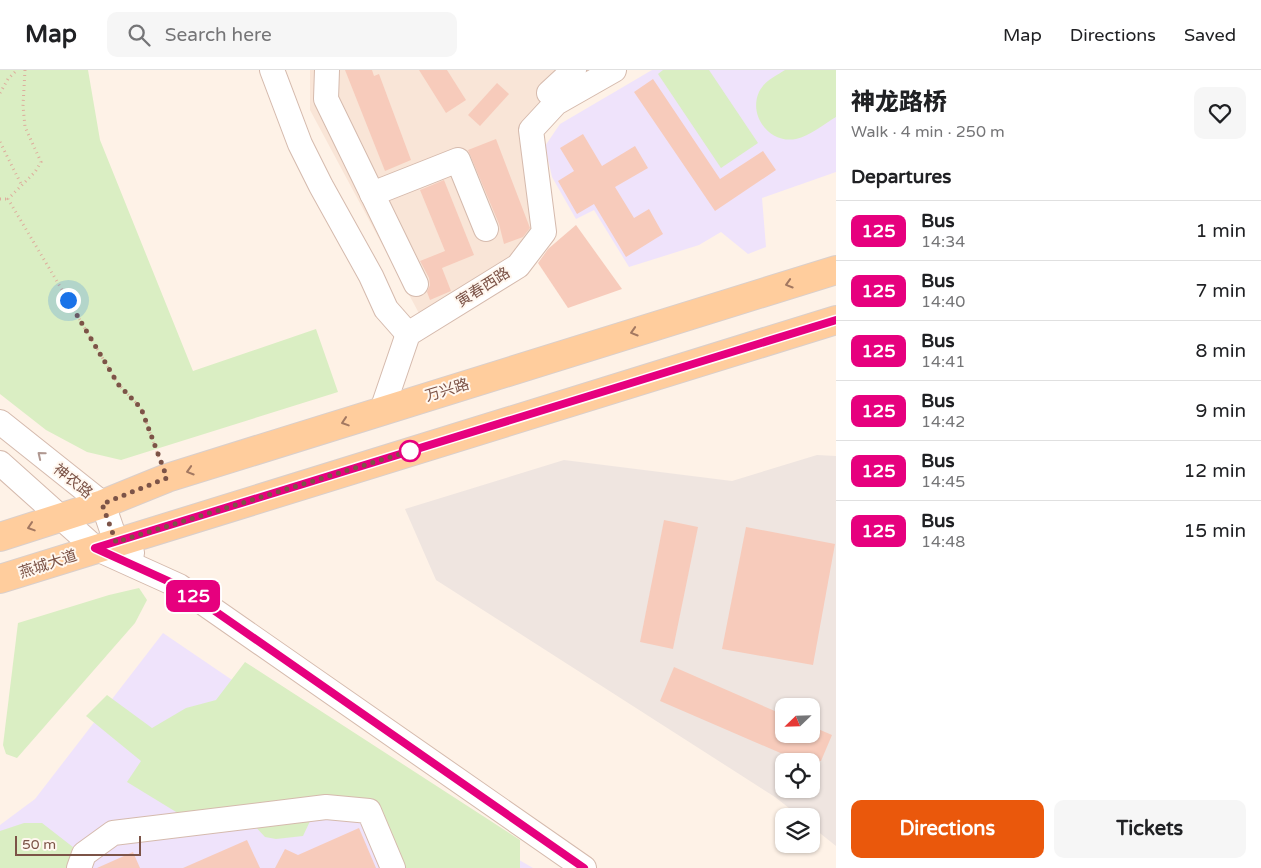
<!DOCTYPE html>
<html lang="en">
<head>
<meta charset="utf-8">
<style>
  :root { --surface:#fff; --page:#f6f6f6; --text:#202124; --muted:#757577; --line:#e0e0e0; --accent:#ea580c }
  body { margin:0; font-family:"Varela Round","Noto Sans SC",sans-serif; background:var(--page); color:var(--text); height:100vh; display:flex; flex-direction:column; font-size:19px; white-space:nowrap }
  * { box-sizing:border-box; margin:0 }
  p { font-size:16px; color:var(--muted) }
  .icon { flex:none; width:28px; height:28px; fill:none; stroke:currentColor; stroke-width:2; stroke-linecap:round; stroke-linejoin:round }
  .map { position:relative; flex:1; overflow:hidden }
  .side { display:flex; flex-direction:column; background:var(--surface); width:425px }
  .side>* { flex:none }
  .badge { padding:0 10px; border-radius:8px; font-size:18px; line-height:32px }
  .needle { width:32px; rotate:247deg }
  .tools { position:absolute; left:775px; top:628px; display:grid; gap:10px }
  .tools a { display:grid; place-items:center; width:45px; height:45px; border-radius:10px; background:var(--surface); box-shadow:0 1px 4px #0004; font-size:25px }
  .scale { position:absolute; left:15px; bottom:12px; width:126px; box-sizing:border-box; padding-left:5px; border:2px solid #7c5347; border-top:0; font-size:14px; line-height:18px; white-space:nowrap; color:#7c5347; -webkit-text-stroke:4px #fff7ef; paint-order:stroke }
  .you { position:absolute; width:25px; height:25px; margin:-12px; border:4px solid #fff; border-radius:50%; background:#1a73e8; box-shadow:0 0 0 8px #1a73e833 }
  .map>.badge { position:absolute; translate:-50% -50%; box-shadow:0 0 0 2px #fff }
  h2 { padding:0 15px; font-size:19px; line-height:45px }
  .round { display:grid; place-items:center; flex:none; width:52px; height:52px; border-radius:10px; background:var(--page) }
  .headline { display:flex; align-items:center; justify-content:space-between; height:85px; padding:0 15px }
  h1 { font-size:24px; font-weight:800; line-height:38px }
  .cta { display:flex; gap:10px; margin-top:auto; padding:10px 15px }
  .cta a { flex:1; height:58px; border-radius:10px; background:var(--accent); color:#fff; font-size:20px; font-weight:800; line-height:58px; text-align:center }
  .cta a+a { background:var(--page); color:var(--text) }
  ul { padding:0; list-style:none }
  li { display:flex; align-items:center; gap:15px; height:60px; padding:0 15px; border-top:1px solid var(--line) }
  li div { flex:1 }
  li b { display:block; font-size:19px }
  li em { font-style:normal }
  li .badge { min-width:55px; font-weight:700; text-align:center }
  header { display:flex; align-items:center; gap:30px; box-sizing:border-box; height:70px; padding:0 25px; background:var(--surface); border-bottom:1px solid var(--line) }
  header strong { font-size:24px }
  nav { display:flex; gap:28px; margin-inline-start:auto; font-size:18px }
  .search { width:350px; height:45px; background:var(--page); display:flex; align-items:center; gap:12px; box-sizing:border-box; padding:0 18px; border-radius:10px; color:var(--muted); font-size:19px }
  main { display:flex; flex:1; min-height:0 }
  .map>svg:first-child { display:block }
</style>
</head>
<body>
<header>
<strong>Map</strong>
<div class="search"><svg class="icon" aria-label="search" viewBox="0 0 24 24"><circle cx="10" cy="10" r="6"/><path d="M15 15l6 6"/></svg>Search here</div>
<nav><a>Map</a><a>Directions</a><a>Saved</a></nav>
</header>
<main>
<div class="map">
<svg width="836" height="798" viewBox="0 0 836 798">
  <rect width="100%" height="100%" fill="#fef2e7"/>
  <!-- residential -->
  <polygon fill="#f9e5d7" points="310,0 600,0 532,42 535,166 498,200 421,247 310,40"/>
  <!-- industrial -->
  <path fill="#efe5e0" fill-rule="evenodd" d="M817,385L836,386V776L811,756V746H799L775,727L436,510L405,439L564,390L732,411ZM784,636H811V664H784ZM784,691H811V719H784Z"/>
  <!-- education -->
  <g fill="#efe3fb">
    <polygon points="652,0 836,0 836,102 762,128 766,177 748,184 721,162 699,175 629,197 594,140 576,149 552,107 545,76 560,54"/>
    <polygon points="163,563 375,707 533,798 0,798 0,755 35,729"/>
  </g>
  <!-- green -->
  <g fill="#daeec3">
    <polygon points="0,0 88,0 100,70 193,301 316,259 338,322 121,390 87,382 46,360 0,324"/>
    <polygon points="663,0 709,0 758,73 721,98 658,4"/>
    <path d="M785,0H836V47C824,54 810,66 796,69C770,74 748,46 759,22C764,11 776,6 785,0Z"/>
    <polygon points="139,518 147,530 135,553 17,688 6,684 3,675 18,553 109,525"/>
    <polygon points="245,592 520,770 520,798 402,798 374,733 320,730 303,766 276,769 265,767 252,753 181,745 127,712 141,691 86,646 107,625 152,658 186,638 216,630"/>
    <polygon points="24,753 42,753 78,781 68,798 0,798 0,761"/>
  </g>
  <!-- building -->
  <g fill="#f7cbbb">
    <polygon points="345,0 372,0 374,6 379,4 411,90 385,101"/>
    <polygon points="419,0 447,0 466,30 446,43"/>
    <polygon points="653,9 720,109 763,81 776,100 715,141 634,22"/>
    <polygon points="497,13 509,24 480,56 468,45"/>
    <polygon points="583,64 602,96 635,76 648,98 615,117 634,148 649,139 663,164 626,187 594,134 577,144 558,111 574,101 560,78"/>
    <polygon points="496,69 530,158 523,167 504,174 499,154 468,80"/>
    <polygon points="444,110 474,185 442,198 451,221 430,230 427,222 430,215 429,208 420,191 445,181 420,120"/>
    <polygon points="576,155 622,219 568,238 538,193 548,179"/>
    <polygon points="664,450 698,457 673,579 640,572"/>
    <polygon points="746,457 835,474 813,595 722,579"/>
    <polygon points="674,597 784,645 784,664 811,664 811,656 832,665 821,691 799,691 660,631"/>
    <polygon points="359,758 376,798 275,798 285,779 298,785"/>
    <polygon points="247,770 260,798 183,798"/>
    <polygon points="133,782 140,798 97,798"/>
  </g>
  <g fill="none" stroke-linecap="round" stroke-linejoin="round">
    <defs>
      <g id="minor">
        <polyline points="272,0 300,74 321,116 371,206 386,239 408,264"/>
        <polyline points="327,0 326,29 416,214"/>
        <polyline points="549,23 574,0"/>
        <polyline points="372,124 458,90 486,159"/>
        <polyline points="382,340 408,264 518,196 544,162 531,60 556,33 614,0"/>
        <polyline points="0,352 103,434 116,472 132,483"/>
        <polyline points="0,393 95,478 179,516 584,798"/>
        <polyline points="79,798 84,784 113,763 326,737 369,741 393,798"/>
      </g>
      <g id="major">
        <polyline points="0,467 103,434 167,408 836,200"/>
        <polyline points="0,509 836,250"/>
      </g>
    </defs>
    <!-- minor casing -->
    <use href="#minor" stroke="#d5baad" stroke-width="26"/>
    <!-- major casing -->
    <use href="#major" stroke="#dacfcb" stroke-width="30"/>
    <!-- path -->
    <g stroke="#ddad9d" stroke-width="3" stroke-dasharray="1 4" stroke-linecap="butt">
      <polyline points="25,0 23,36 25,57 41,92 35,102 8,129 118,314 141,338 159,388"/>
      <polyline points="0,23 8,9 17,0"/>
      <polyline points="0,72 22,116"/>
      <polyline points="0,129 8,129"/>
    </g>
    <!-- minor -->
    <use href="#minor" stroke="#fff" stroke-width="24"/>
    <!-- major -->
    <use href="#major" stroke="#ffcd9d" stroke-width="28"/>
  </g>
  <!-- one-way arrows -->
  <defs><path id="oneway-chevron" d="M-2-3.5L2.5 0L-2 3.5" fill="none" stroke-width="1.6" stroke-linecap="round" stroke-linejoin="round" transform="scale(1.25)"/></defs>
  <g stroke="#a37861">
    <use href="#oneway-chevron" transform="translate(789 214) rotate(163)"/>
    <use href="#oneway-chevron" transform="translate(634 262) rotate(163)"/>
    <use href="#oneway-chevron" transform="translate(345 352) rotate(162)"/>
    <use href="#oneway-chevron" transform="translate(190 401) rotate(163)"/>
    <use href="#oneway-chevron" transform="translate(31 457) rotate(162)"/>
  </g>
  <use stroke="#b09891" href="#oneway-chevron" transform="translate(41 385) rotate(-141)"/>
  <g fill="none" stroke-linecap="round" stroke-linejoin="round">
    <defs>
      <polyline id="line" points="584,798 179,516 95,478 836,250"/>
    </defs>
    <!-- line casing -->
    <use href="#line" stroke="#fff" stroke-width="11"/>
    <!-- line -->
    <use href="#line" stroke="#e6007e" stroke-width="8"/>
    <!-- walk -->
    <polyline stroke="#7c5347" stroke-width="5" stroke-dasharray="0 9" points="68,230 118,314 141,338 167,408 102,434 116,472 410,381"/>
  </g>
  <!-- markers -->
  <circle fill="#fff" stroke="#e6007e" stroke-width="2.5" cx="410" cy="381" r="10"/>
  <g text-anchor="middle" stroke-width="4" stroke-linejoin="round" paint-order="stroke">
    <!-- street labels -->
    <g font-size="15" fill="#7c5347" stroke="#fff7ef">
      <text transform="translate(483 217) rotate(-32)" y="5">寅春西路</text>
      <text transform="translate(447 320) rotate(-17)" y="5">万兴路</text>
      <text transform="translate(73 411) rotate(39)" y="5">神农路</text>
      <text transform="translate(48 494) rotate(-18)" y="5">燕城大道</text>
    </g>
  </g>
</svg>
<div class="tools">
<a><svg class="needle" viewBox="-14 -14 28 28"><path d="M0-13l5 13h-10z" fill="#e53935"/><path d="M0 13l5-13h-10z" fill="#757577"/></svg></a>
<a><svg class="icon" aria-label="locate" viewBox="0 0 24 24"><circle cx="12" cy="12" r="6"/><path d="M12 2v4M12 18v4M2 12h4M18 12h4"/></svg></a>
<a><svg class="icon" aria-label="layers" viewBox="0 0 24 24"><path d="M12 4l9 5-9 5-9-5zM3 14l9 5 9-5"/></svg></a>
</div>
<div class="scale">50 m</div>
<div class="you" style="left:68px;top:230px"></div>
<b class="badge" style="left:193px;top:526px;background:#e6007e;color:#fff">125</b>
</div>
<section class="side">
<div class="headline"><div><h1>神龙路桥</h1><p>Walk · 4 min · 250 m</p></div><a class="round"><svg class="icon" aria-label="heart" viewBox="0 0 24 24"><path d="M12 20l-8-8c-3-5 5-10 8-4 3-6 11-1 8 4z"/></svg></a></div>
<h2>Departures</h2>
<ul>
<li><span class="badge" style="background:#e6007e;color:#fff">125</span><div><b>Bus</b><p>14:34</p></div><em>1 min</em></li>
<li><span class="badge" style="background:#e6007e;color:#fff">125</span><div><b>Bus</b><p>14:40</p></div><em>7 min</em></li>
<li><span class="badge" style="background:#e6007e;color:#fff">125</span><div><b>Bus</b><p>14:41</p></div><em>8 min</em></li>
<li><span class="badge" style="background:#e6007e;color:#fff">125</span><div><b>Bus</b><p>14:42</p></div><em>9 min</em></li>
<li><span class="badge" style="background:#e6007e;color:#fff">125</span><div><b>Bus</b><p>14:45</p></div><em>12 min</em></li>
<li><span class="badge" style="background:#e6007e;color:#fff">125</span><div><b>Bus</b><p>14:48</p></div><em>15 min</em></li>
</ul>
<div class="cta"><a>Directions</a><a>Tickets</a></div>
</section>
</main>
</body>
</html>
